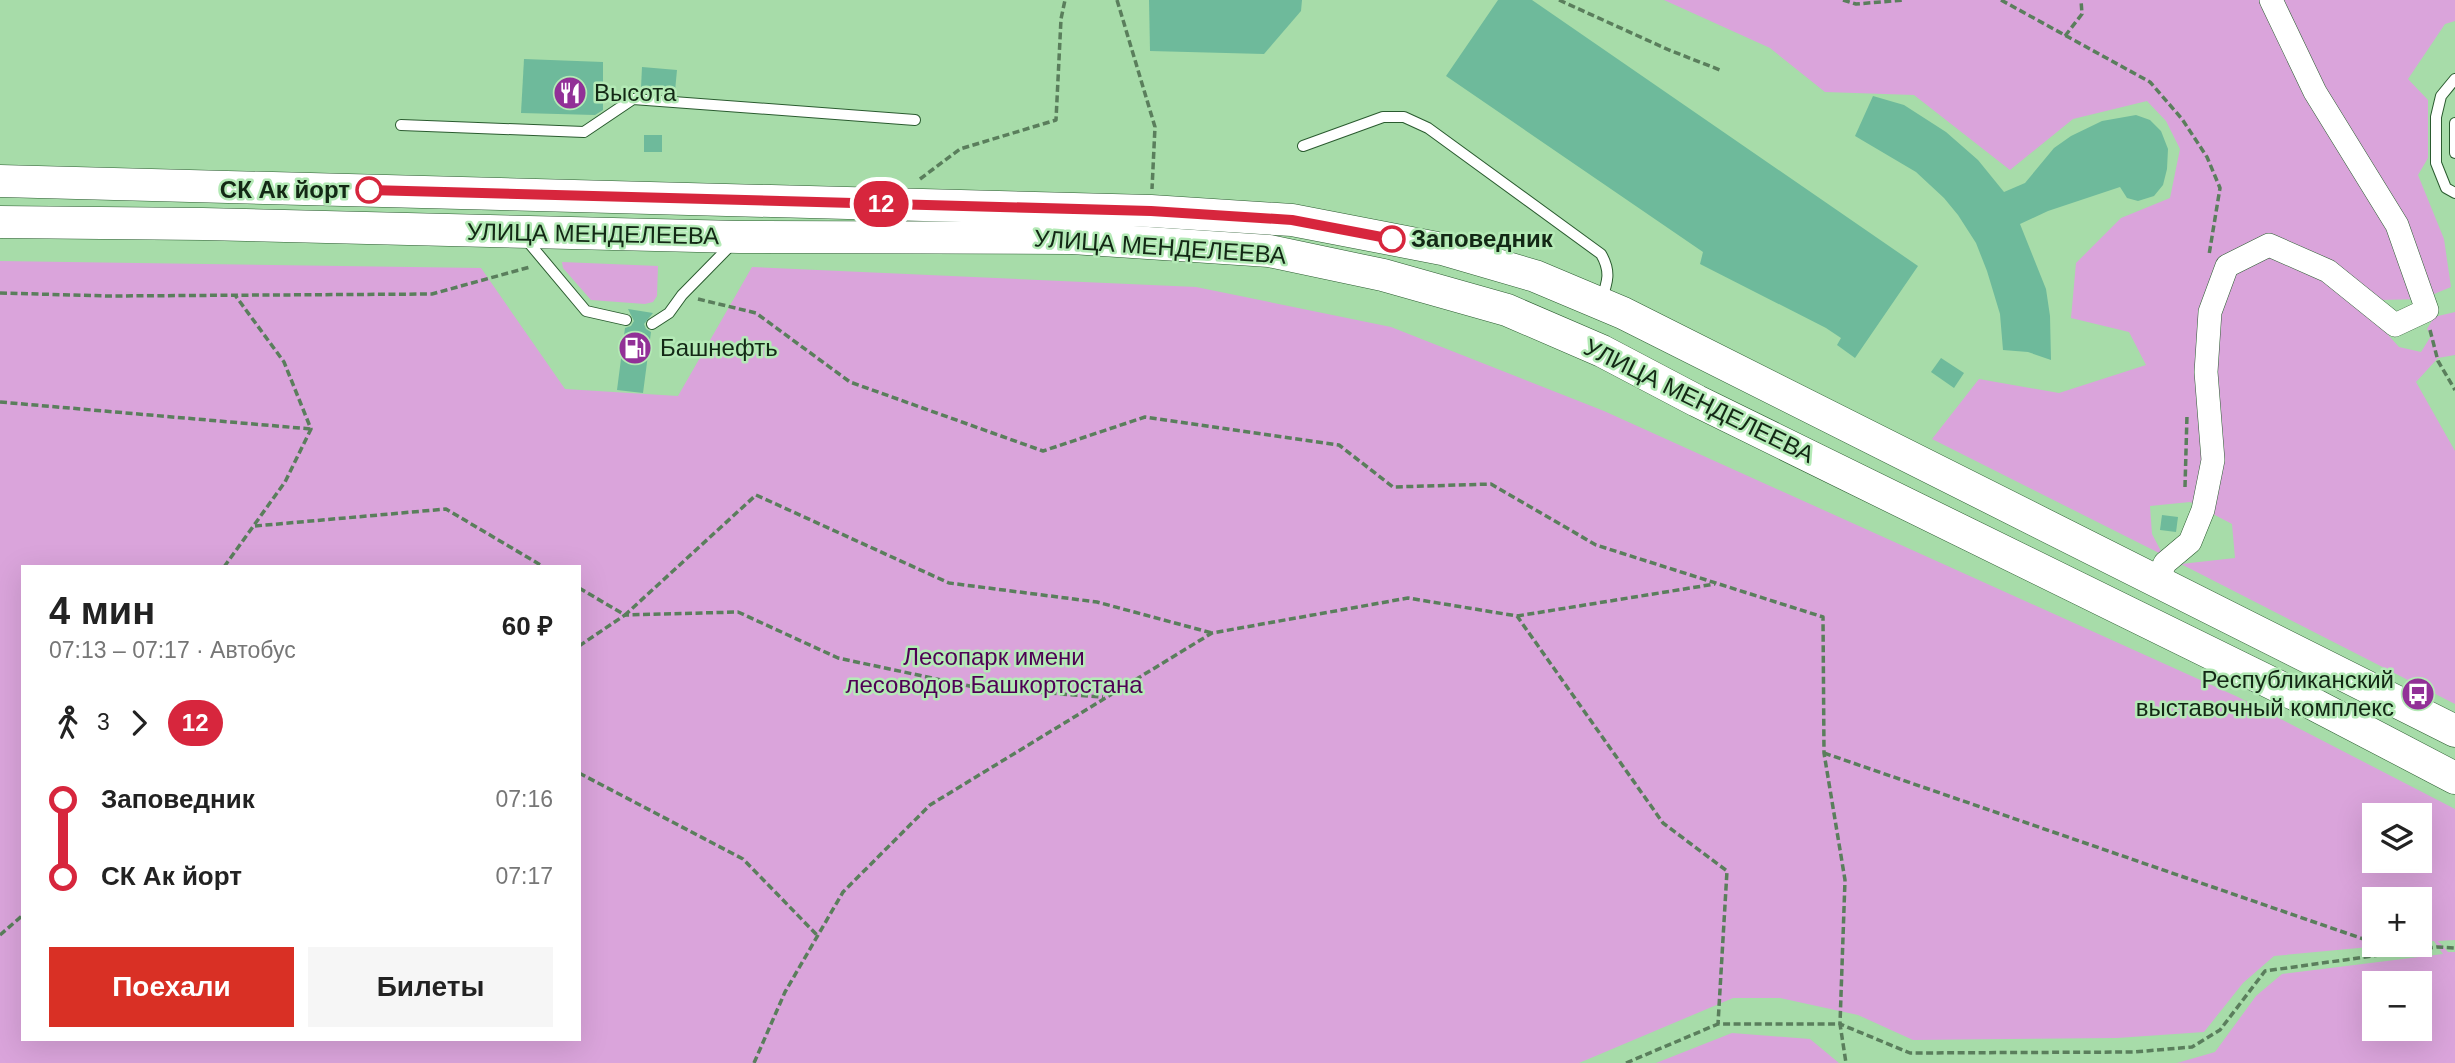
<!DOCTYPE html>
<html lang="ru">
<head>
<meta charset="utf-8">
<style>
  :root { --surface:#fff; --page:#f6f6f6; --text:#222; --muted:#767676; --accent:#d93025 }
  body { margin:0; font-family:Arial,sans-serif; background:var(--page); color:var(--text); height:100vh; display:flex; flex-direction:column; font-size:26px; white-space:nowrap }
  * { box-sizing:border-box; margin:0 }
  p { font-size:23px; color:var(--muted) }
  .icon { flex:none; width:38px; height:38px; fill:none; stroke:currentColor; stroke-width:2; stroke-linecap:round; stroke-linejoin:round }
  .map { position:relative; flex:1; overflow:hidden }
  .details { position:absolute; left:21px; top:565px; width:560px; height:476px; display:flex; flex-direction:column; background:var(--surface); border-radius:0px; box-shadow:0 7px 28px #0002 }
  .details>* { flex:none }
  .badge { padding:0 14px; border-radius:23px; font-size:24px; line-height:46px }
  .controls { position:absolute; left:2362px; top:803px; display:grid; gap:14px }
  .controls a { display:grid; place-items:center; width:70px; height:70px; border-radius:0px; background:var(--surface); box-shadow:0 7px 28px #0002; font-size:35px }
  .map>.badge { position:absolute; translate:-50% -50%; box-shadow:0 0 0 4px #fff }
  .legs { display:flex; align-items:center; gap:10px; height:77px; padding:0 28px; font-size:23px }
  .legs p { margin-inline-start:auto }
  .headline { display:flex; align-items:center; justify-content:space-between; height:119px; padding:0 28px }
  h1 { font-size:38px; font-weight:700; line-height:52px }
  .primary-button { display:flex; gap:14px; margin-top:auto; padding:14px 28px }
  .primary-button a { flex:1; height:80px; border-radius:0px; background:var(--accent); color:#fff; font-size:28px; font-weight:700; line-height:80px; text-align:center }
  .primary-button a+a { background:var(--page); color:var(--text) }
  ul { padding:0 28px; list-style:none }
  li { display:flex; align-items:center; gap:24px; height:77px; font-size:26px }
  li i { display:grid; place-items:center; width:10px; height:100%; margin:0 9px; background:currentColor }
  li i::after { content:''; width:18px; height:18px; margin:-9px; border:5px solid; border-radius:50%; background:var(--surface) }
  li p { margin-inline-start:auto }
  li:first-child i { background:linear-gradient(#0000 50%,currentColor 0) }
  li:last-child i { background:linear-gradient(currentColor 50%,#0000 0) }
  .map>svg:first-child { display:block }
</style>
</head>
<body>
<div class="map">
<svg width="2455" height="1063" viewBox="0 0 2455 1063">
  <rect width="100%" height="100%" fill="#a7dca9"/>
  <!-- green -->
  <g fill="#daa4db" fill-rule="evenodd">
    <polygon points="1664,0 2455,0 2455,21 2445,24 2408,79 2428,100 2428,158 2418,175 2444,239 2451,287 2422,299 2380,300 2372,317 2399,347 2421,352 2431,336 2427,329 2434,317 2455,312 2455,355 2438,358 2416,382 2455,451 2455,704 2181,564 2235,558 2232,524 2190,502 2150,506 2152,534 2163,555 1932,439 1979,379 2059,393 2146,365 2129,332 2071,318 2076,263 2121,218 2170,198 2180,149 2166,121 2147,101 2073,119 2010,170 1914,95 1825,92 1770,48"/>
    <path d="M0,261L481,268L565,389L678,396L752,267L1196,287L1391,327L1604,411L2238,697L2455,809V940L2438,941L2448,952H2455V1063H2177L2215,1052L2256,996L2282,974L2443,954L2434,941L2420,942V900H2375V945H2391L2274,956L2243,983L2204,1032L2117,1038L1913,1040L1858,1015L1780,998H1733L1579,1063H0ZM23,567H579V1040H23ZM2375,816H2420V861H2375ZM2375,984H2420V1029H2375Z"/>
    <polygon points="562,262 658,266 657,296 653,302 645,304 591,300 563,268"/>
    <polygon points="1732,1033 1810,1039 1839,1063 1656,1063"/>
  </g>
  <!-- building -->
  <g fill="#6eba9b">
    <polygon points="1149,0 1302,0 1301,11 1264,54 1150,51"/>
    <polygon points="1498,0 1532,0 1918,266 1855,358 1837,345 1841,338 1826,328 1700,264 1703,252 1446,76"/>
    <polygon points="524,59 603,62 603,110 595,115 521,113"/>
    <polygon points="642,67 677,70 675,91 641,88"/>
    <polygon points="1873,96 1904,105 1946,132 1978,160 2004,192 2025,183 2054,148 2071,136 2102,121 2136,115 2150,120 2161,131 2168,149 2167,169 2163,185 2154,196 2138,201 2127,198 2120,187 2048,211 2020,224 2046,289 2050,316 2051,360 2028,352 2003,350 2000,314 1987,271 1976,243 1958,215 1944,198 1916,172 1855,136"/>
    <rect x="644" y="135" width="18" height="17"/>
    <polygon points="628,309 653,313 644,324 646,329 651,332 643,393 617,390 625,328 631,326 634,321"/>
    <polygon points="1941,358 1964,373 1954,388 1931,372"/>
    <polygon points="2162,515 2178,517 2176,532 2160,530"/>
  </g>
  <g fill="none" stroke-linecap="round" stroke-linejoin="round">
    <defs>
      <g id="lane">
        <polyline points="2455,79 2441,96 2436,117 2436,163 2446,188 2455,193"/>
        <polyline points="2455,123 2455,153"/>
        <polyline points="401,125 584,132 633,99 915,120"/>
        <path d="M1303,146L1383,117H1404L1428,128L1601,254C1611,271 1608,282 1601,300"/>
        <polyline points="524,237 586,311 626,320"/>
        <polyline points="652,324 669,313 682,295 734,242"/>
      </g>
      <polyline id="street" points="2157,581 2165,563 2190,542 2203,510 2213,460 2206,372 2210,312 2227,266 2269,245 2328,271 2395,325 2427,310 2397,225 2315,92 2271,0"/>
      <g id="secondary">
        <polyline points="0,181 1151,211 1292,220 1442,249 1535,276 1623,313 2455,731"/>
        <polyline points="0,222 203,224 739,237 1072,238 1269,251 1383,275 1507,310 1602,351 1697,401 2296,695 2455,778"/>
      </g>
    </defs>
    <!-- lane casing -->
    <use href="#lane" stroke="#2a5b2f" stroke-width="12"/>
    <!-- street casing -->
    <use href="#street" stroke="#2a5b2f" stroke-width="24"/>
    <!-- secondary casing -->
    <use href="#secondary" stroke="#2a5b2f" stroke-width="33"/>
    <!-- path -->
    <g stroke="#5a7e5c" stroke-width="3.5" stroke-dasharray="7 3.5" stroke-linecap="butt">
      <polyline points="1117,0 1155,127 1152,189"/>
      <polyline points="1559,0 1669,50 1720,70"/>
      <polyline points="1843,0 1856,4 1904,0"/>
      <polyline points="2001,0 2150,82 2182,119 2207,157 2220,188 2209,255"/>
      <polyline points="2065,36 2082,14 2081,0"/>
      <polyline points="920,179 960,149 1056,120 1061,19 1065,0"/>
      <polyline points="0,293 109,296 432,294 530,267"/>
      <polyline points="698,299 756,313 850,382 1043,451 1145,417 1339,445 1393,487 1491,484 1596,545 1823,617 1824,753 1845,880 1840,1024 1910,1053 2134,1052 2192,1047 2220,1030 2265,971 2437,947 2455,948"/>
      <polyline points="2430,330 2438,361 2455,390"/>
      <polyline points="0,402 311,429"/>
      <polyline points="2185,487 2187,415"/>
      <polyline points="255,526 446,509 544,567"/>
      <polyline points="224,567 285,482 311,429 284,362 235,295"/>
      <polyline points="579,588 625,615 756,495 949,583 1097,602 1212,633"/>
      <polyline points="1517,616 1715,584"/>
      <polyline points="579,646 625,615 738,612 838,658 979,688 1103,697"/>
      <polyline points="1824,753 2375,943"/>
      <polyline points="579,773 743,859 818,936"/>
      <polyline points="0,935 23,915"/>
      <polyline points="2380,945 2399,951"/>
      <polyline points="754,1063 785,992 843,892 930,805 1212,633 1408,598 1517,616 1663,823 1727,871 1718,1024"/>
      <polyline points="1626,1063 1718,1024 1840,1024 1846,1063"/>
    </g>
    <!-- lane -->
    <use href="#lane" stroke="#fff" stroke-width="10"/>
    <!-- street -->
    <use href="#street" stroke="#fff" stroke-width="23"/>
    <!-- secondary -->
    <use href="#secondary" stroke="#fff" stroke-width="32"/>
  </g>
  <g fill="none" stroke-linecap="round" stroke-linejoin="round">
    <defs>
      <polyline id="line-1" points="369,190 1151,211 1292,220 1392,239"/>
    </defs>
    <!-- line-1 casing -->
    <use href="#line-1" stroke="#fff" stroke-width="16"/>
    <!-- line-1 -->
    <use href="#line-1" stroke="#d7263d" stroke-width="10"/>
  </g>
  <!-- icons -->
  <defs>
    <symbol id="restaurant-disc" viewBox="-11 -11 22 22"><circle r="9.5" fill="#923097" stroke="#b4eab6"/><path d="M-5-6h1v4h1v-4h1v4h1v-4h1v5L-1.5 .5V6h-2V.5L-5-1ZM5-6V6H3V1.5H1.5Q1.5-4 5-6Z" fill="#fff"/></symbol>
    <symbol id="fuel-disc" viewBox="-11 -11 22 22"><circle r="9.5" fill="#923097" stroke="#b4eab6"/><path d="M-5.5-6h7V0h2V4h1.3V-2.5L3-4.5l.8-.8L6-3V5H2.5V1h-1V6h-7ZM-4.2-4.7v3.2H.2V-4.7Z" fill="#fff"/></symbol>
    <symbol id="bus-disc" viewBox="-11 -11 22 22"><circle r="9.5" fill="#923097" stroke="#b4eab6"/><path d="M-5-6H5V4H4V6H2V4H-2V6H-4V4H-5ZM-3.5-4V0h7V-4ZM-3.5 1.2v1.5H-2V1.2ZM2 1.2v1.5H3.5V1.2Z" fill="#fff"/></symbol>
  </defs>
  <g fill-rule="evenodd">
    <use href="#restaurant-disc" x="551" y="74" width="38" height="38"/>
    <use href="#fuel-disc" x="616" y="329" width="38" height="38"/>
    <use href="#bus-disc" x="2399" y="675" width="38" height="38"/>
  </g>
  <!-- markers -->
  <g fill="#fff" stroke="#d7263d" stroke-width="3.5">
    <circle cx="369" cy="190" r="12"/>
    <circle cx="1392" cy="239" r="12"/>
  </g>
  <g text-anchor="middle" stroke-width="5" stroke-linejoin="round" paint-order="stroke">
    <!-- poi labels -->
    <g font-size="24" fill="#132815" stroke="#b4eab6" text-anchor="start">
      <text x="594" y="101">Высота</text>
      <text x="660" y="356">Башнефть</text>
      <text x="2394" y="688" text-anchor="end">Республиканский<tspan x="2394" dy="28">выставочный комплекс</tspan></text>
    </g>
    <!-- stop labels -->
    <g font-size="24" font-weight="bold" fill="#132815" stroke="#b4eab6" text-anchor="end">
      <text x="350" y="198">СК Ак йорт</text>
      <text x="1411" y="247" text-anchor="start">Заповедник</text>
    </g>
    <!-- street labels -->
    <g font-size="24" fill="#132815" stroke="#b4eab6">
      <text transform="translate(593 234) rotate(1)" y="8">УЛИЦА МЕНДЕЛЕЕВА</text>
      <text transform="translate(1160 247) rotate(4)" y="8">УЛИЦА МЕНДЕЛЕЕВА</text>
      <text transform="translate(1699 401) rotate(26)" y="8">УЛИЦА МЕНДЕЛЕЕВА</text>
    </g>
    <!-- park labels -->
    <g font-size="24" fill="#4f0054" stroke="#b4eab6">
      <text x="994" y="665">Лесопарк имени<tspan x="994" dy="28">лесоводов Башкортостана</tspan></text>
    </g>
  </g>
</svg>
<div class="controls">
<a><svg class="icon" aria-label="layers" viewBox="0 0 24 24"><path d="M12 4l9 5-9 5-9-5zM3 14l9 5 9-5"/></svg></a>
<a>+</a>
<a>−</a>
</div>
<b class="badge" style="left:881px;top:204px;background:#d7263d;color:#fff">12</b>
<section class="details">
<div class="headline"><div><h1>4 мин</h1><p>07:13 – 07:17 · Автобус</p></div><b>60 ₽</b></div>
<div class="legs"><svg class="icon" aria-label="walk" viewBox="0 0 24 24"><circle cx="13" cy="4" r="2"/><path d="M13 8l-2 6 4 7M11 14l-3 7M7 12l3-4h3l4 4"/></svg>3<svg class="icon" aria-label="forward" viewBox="0 0 24 24"><path d="M9 5l7 7-7 7"/></svg><b class="badge" style="background:#d7263d;color:#fff">12</b></div>
<ul>
<li><i style="color:#d7263d"></i><b>Заповедник</b><p>07:16</p></li>
<li><i style="color:#d7263d"></i><b>СК Ак йорт</b><p>07:17</p></li>
</ul>
<div class="primary-button"><a>Поехали</a><a>Билеты</a></div>
</section>
</div>
</body>
</html>
